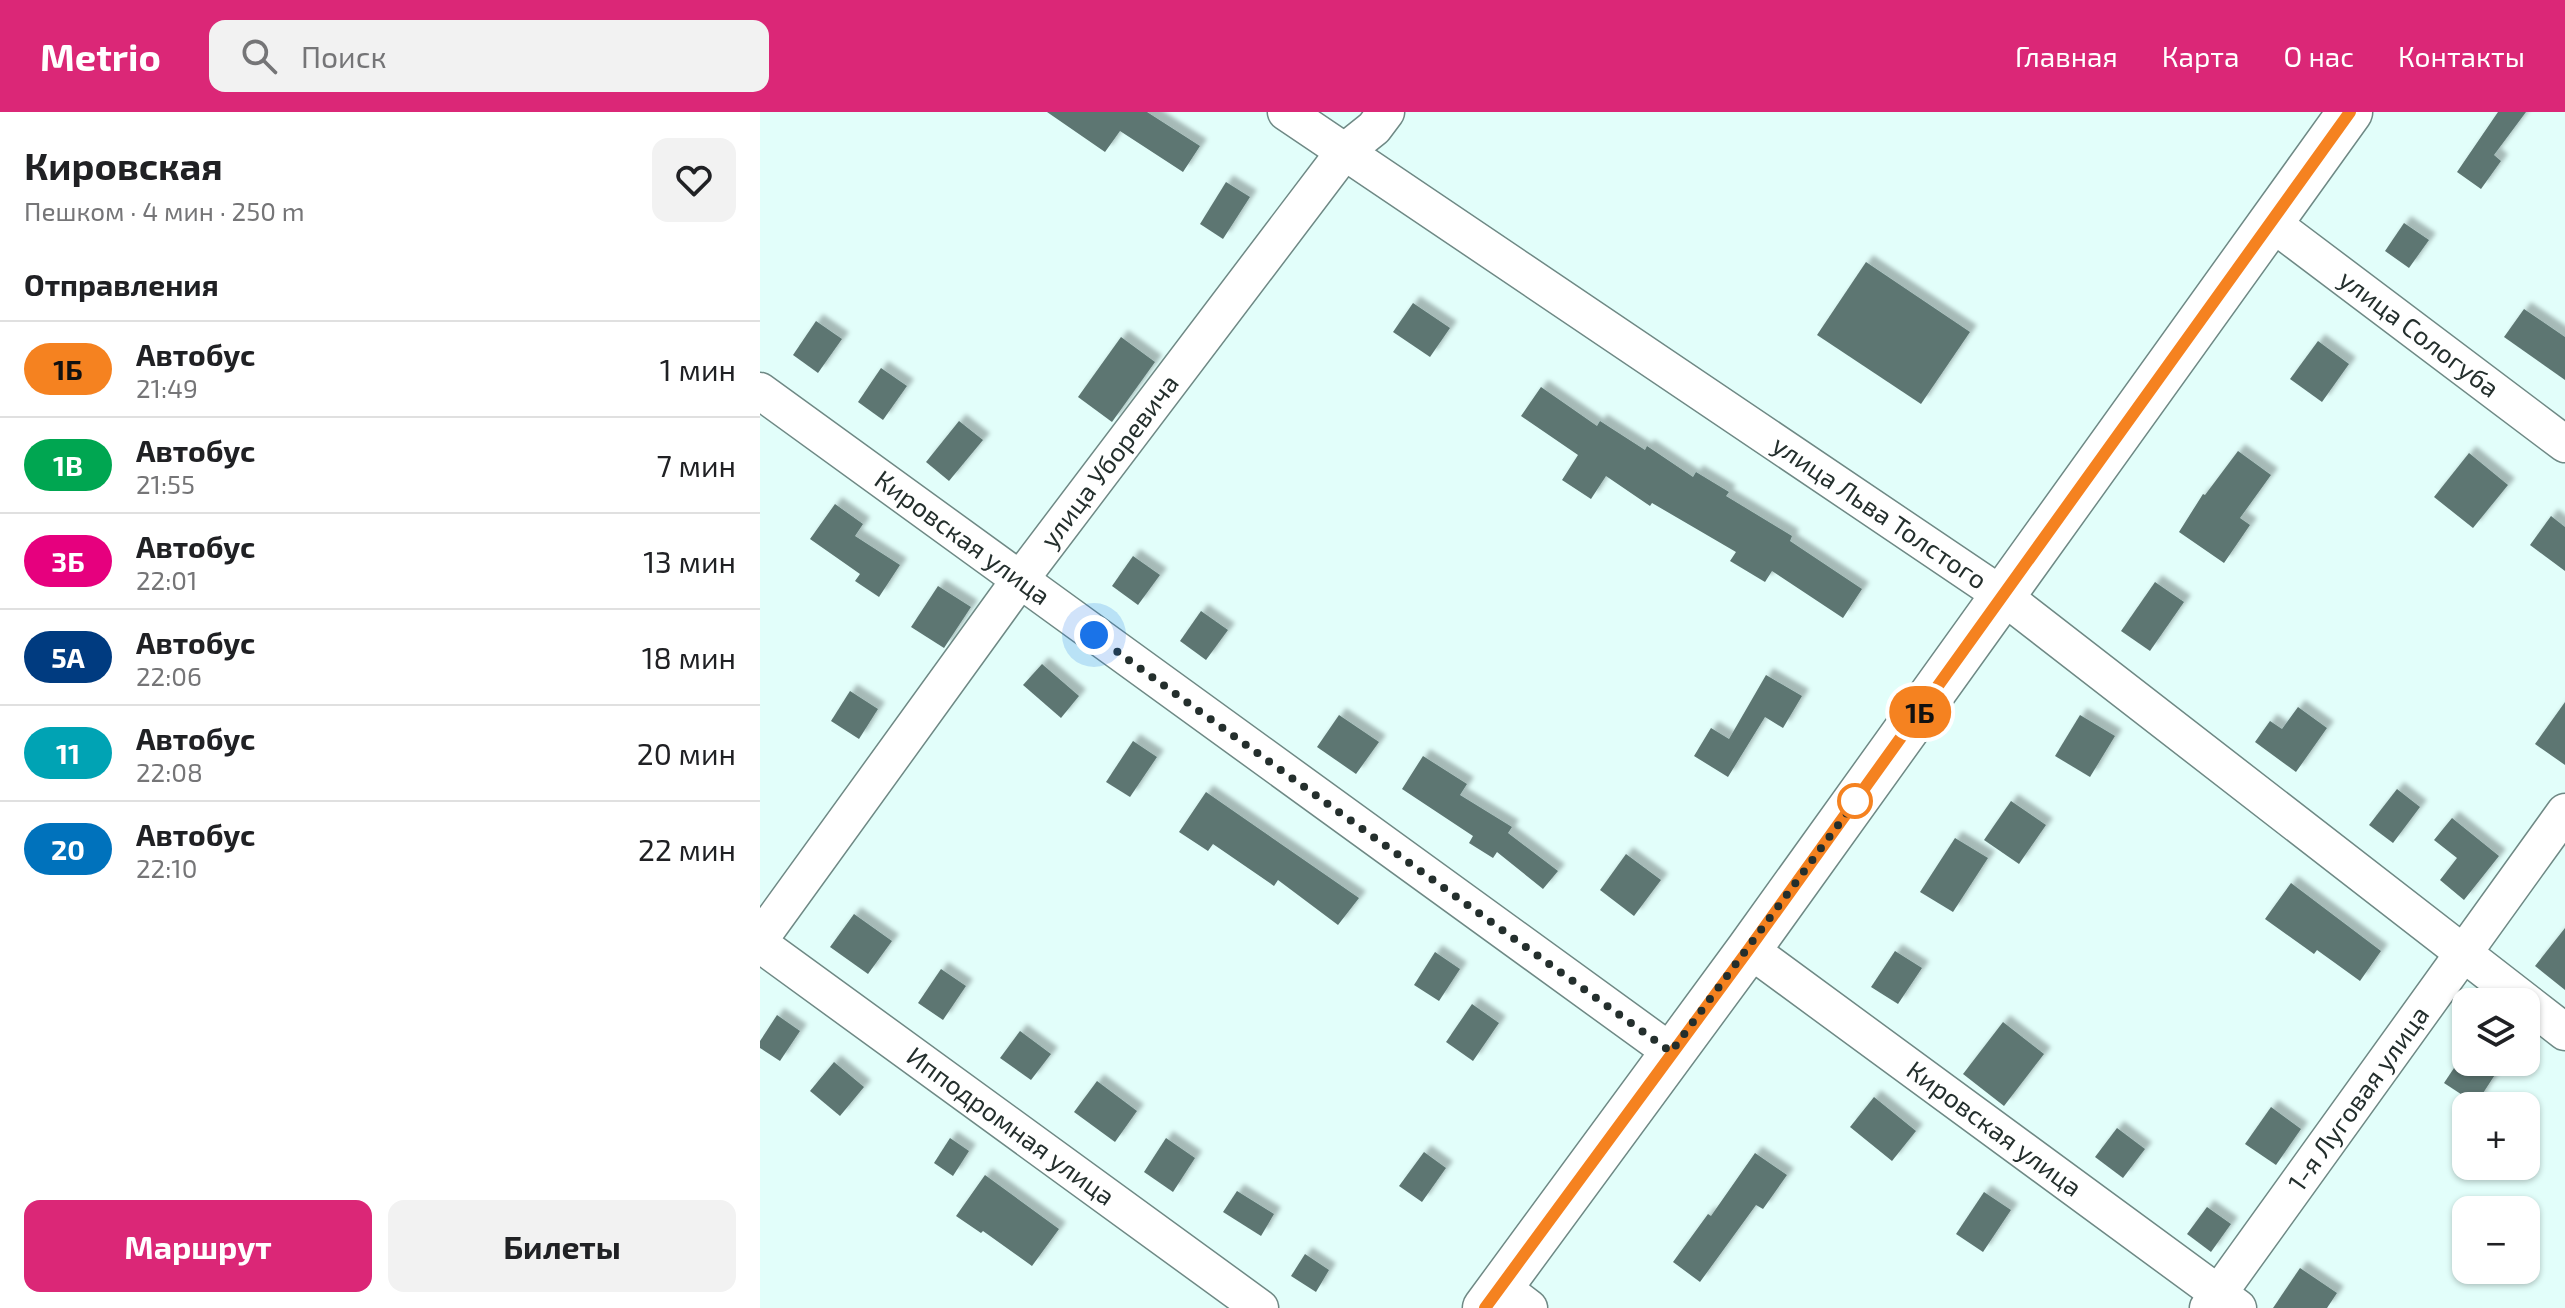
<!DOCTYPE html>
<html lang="ru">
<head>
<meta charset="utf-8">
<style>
  :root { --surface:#fff; --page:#f2f2f2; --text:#202124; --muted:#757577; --line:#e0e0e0; --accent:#db2777 }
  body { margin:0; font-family:"Exo 2",sans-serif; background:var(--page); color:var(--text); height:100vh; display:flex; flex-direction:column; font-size:30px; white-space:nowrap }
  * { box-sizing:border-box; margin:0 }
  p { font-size:26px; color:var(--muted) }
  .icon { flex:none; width:44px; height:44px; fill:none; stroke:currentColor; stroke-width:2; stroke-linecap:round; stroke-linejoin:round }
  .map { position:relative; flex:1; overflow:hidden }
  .drawer { display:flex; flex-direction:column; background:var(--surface); width:760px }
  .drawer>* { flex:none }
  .badge { padding:0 16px; border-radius:26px; font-size:28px; line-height:52px }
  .tools { position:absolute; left:1692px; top:876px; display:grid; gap:16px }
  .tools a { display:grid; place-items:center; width:88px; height:88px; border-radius:16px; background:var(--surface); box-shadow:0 2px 6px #0004; font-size:40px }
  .you { position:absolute; width:40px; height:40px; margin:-20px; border:6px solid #fff; border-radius:50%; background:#1a73e8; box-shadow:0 0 0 12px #1a73e833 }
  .map>.badge { position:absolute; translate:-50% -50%; box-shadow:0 0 0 4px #fff }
  h2 { padding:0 24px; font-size:30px; line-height:72px }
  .round { display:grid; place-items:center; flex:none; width:84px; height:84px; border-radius:16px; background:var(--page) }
  .headline { display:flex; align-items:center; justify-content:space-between; height:136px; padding:0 24px }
  h1 { font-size:38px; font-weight:700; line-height:60px }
  .primary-button { display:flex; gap:16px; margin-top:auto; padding:16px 24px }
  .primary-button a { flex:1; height:92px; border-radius:16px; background:var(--accent); color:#fff; font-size:32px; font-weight:700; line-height:92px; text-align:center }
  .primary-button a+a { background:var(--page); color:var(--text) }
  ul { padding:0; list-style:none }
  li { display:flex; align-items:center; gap:24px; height:96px; padding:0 24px; border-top:2px solid var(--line) }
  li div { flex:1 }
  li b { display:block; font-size:30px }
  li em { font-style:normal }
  li .badge { min-width:88px; font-weight:700; text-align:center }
  header { display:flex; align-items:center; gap:48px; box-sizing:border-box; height:112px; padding:0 40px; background:var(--accent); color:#fff }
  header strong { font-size:38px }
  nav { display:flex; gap:44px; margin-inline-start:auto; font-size:28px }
  .search { width:560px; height:72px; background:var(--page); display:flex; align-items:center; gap:20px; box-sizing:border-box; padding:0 28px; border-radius:16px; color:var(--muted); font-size:30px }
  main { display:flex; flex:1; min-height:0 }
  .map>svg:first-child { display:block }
</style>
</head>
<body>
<header>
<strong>Metrio</strong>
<div class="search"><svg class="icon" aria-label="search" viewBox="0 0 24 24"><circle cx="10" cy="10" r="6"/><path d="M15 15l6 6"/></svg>Поиск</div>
<nav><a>Главная</a><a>Карта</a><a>О нас</a><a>Контакты</a></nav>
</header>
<main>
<section class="drawer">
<div class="headline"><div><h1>Кировская</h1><p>Пешком · 4 мин · 250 m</p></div><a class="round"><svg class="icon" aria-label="heart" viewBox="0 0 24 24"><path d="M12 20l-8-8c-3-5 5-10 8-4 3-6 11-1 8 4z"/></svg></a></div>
<h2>Отправления</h2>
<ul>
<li><span class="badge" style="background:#f58220;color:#111">1Б</span><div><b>Автобус</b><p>21:49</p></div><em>1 мин</em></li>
<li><span class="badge" style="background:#00a651;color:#fff">1В</span><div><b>Автобус</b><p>21:55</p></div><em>7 мин</em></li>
<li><span class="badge" style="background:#e6007e;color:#fff">3Б</span><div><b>Автобус</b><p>22:01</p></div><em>13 мин</em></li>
<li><span class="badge" style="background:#003b80;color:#fff">5А</span><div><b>Автобус</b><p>22:06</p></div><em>18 мин</em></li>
<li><span class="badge" style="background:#00a3b4;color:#fff">11</span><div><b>Автобус</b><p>22:08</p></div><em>20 мин</em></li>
<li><span class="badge" style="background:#0072bc;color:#fff">20</span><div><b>Автобус</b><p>22:10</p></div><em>22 мин</em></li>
</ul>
<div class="primary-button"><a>Маршрут</a><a>Билеты</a></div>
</section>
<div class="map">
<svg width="1805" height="1196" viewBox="0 0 1805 1196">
  <defs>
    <filter id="shadow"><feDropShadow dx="7" dy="-7" stdDeviation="2" flood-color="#0004"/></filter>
  </defs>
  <rect width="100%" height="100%" fill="#e2fefa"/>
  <!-- building -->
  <g fill="#5d7672" filter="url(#shadow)">
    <polygon points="287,0 387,0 440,34 423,60 360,19 345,40"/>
    <polygon points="1738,0 1766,0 1734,43 1741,49 1721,77 1697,60"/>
    <polygon points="466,70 490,85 463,127 440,112"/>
    <polygon points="1644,111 1669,128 1649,156 1625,139"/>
    <polygon points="1106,150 1210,220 1161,292 1057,223"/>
    <polygon points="653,191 690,216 670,245 633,220"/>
    <polygon points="1764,197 1805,225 1805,268 1744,225"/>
    <polygon points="56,209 82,227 58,261 33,243"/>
    <polygon points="361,225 395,250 352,310 318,285"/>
    <polygon points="1558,229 1589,252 1562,290 1530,267"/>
    <polygon points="121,256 147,274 123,308 98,290"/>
    <polygon points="781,275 837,314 840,309 885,338 887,334 933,365 936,360 969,380 966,384 1032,424 1030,429 1102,477 1083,506 1012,459 1005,470 970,449 976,440 892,391 890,394 846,364 831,387 802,368 818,343 761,304"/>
    <polygon points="199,309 223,328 189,369 166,350"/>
    <polygon points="1478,339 1511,363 1480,406 1490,413 1464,451 1419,420 1443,382 1445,383"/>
    <polygon points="1709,341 1748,373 1713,416 1674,385"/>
    <polygon points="75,392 103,412 95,424 140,453 119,485 95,469 100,462 50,427"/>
    <polygon points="1791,404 1805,415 1805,459 1770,433"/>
    <polygon points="373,444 400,463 378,493 352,474"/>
    <polygon points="1395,470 1424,490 1390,539 1361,519"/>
    <polygon points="178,474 211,495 184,536 151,515"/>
    <polygon points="441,499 468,518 446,548 420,529"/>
    <polygon points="282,552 319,584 301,606 263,573"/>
    <polygon points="1006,563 1042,584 1023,616 1005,605 968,665 934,644 951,616 969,627"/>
    <polygon points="90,579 118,597 99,627 71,609"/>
    <polygon points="1805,590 1805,653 1775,632"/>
    <polygon points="1538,595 1567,616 1536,660 1495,630 1510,609 1522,617"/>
    <polygon points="579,603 619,630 596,662 557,635"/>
    <polygon points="1320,603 1355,624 1330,665 1295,644"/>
    <polygon points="373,629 397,645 370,685 346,670"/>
    <polygon points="663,644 707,672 700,683 752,715 748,721 798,759 783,777 737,740 733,746 709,731 713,724 642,677"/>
    <polygon points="1637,677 1660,695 1633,731 1609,713"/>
    <polygon points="446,680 599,786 578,813 518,768 514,774 453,732 448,739 419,720"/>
    <polygon points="1251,689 1286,713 1259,752 1224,728"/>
    <polygon points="1692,706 1739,744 1704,788 1680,768 1697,746 1674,728"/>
    <polygon points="1195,726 1228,746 1193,800 1160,780"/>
    <polygon points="866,742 901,768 874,804 840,778"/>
    <polygon points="1531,771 1621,839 1600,869 1557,838 1554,842 1505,807"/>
    <polygon points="94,802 132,829 108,862 70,835"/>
    <polygon points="1805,816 1805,878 1775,854"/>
    <polygon points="1135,839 1162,856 1138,892 1111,875"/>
    <polygon points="675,840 700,857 679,889 654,873"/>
    <polygon points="181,857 206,874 183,908 158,891"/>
    <polygon points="712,892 739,911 713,949 686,930"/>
    <polygon points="17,903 40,919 20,949 0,936 0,929"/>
    <polygon points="1243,910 1284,942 1244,994 1203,962"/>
    <polygon points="260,919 291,942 271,968 240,946"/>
    <polygon points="74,950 104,975 80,1004 50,979"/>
    <polygon points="1698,950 1726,950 1738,958 1716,992 1684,971"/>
    <polygon points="337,969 377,999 355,1030 314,1000"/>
    <polygon points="1114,985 1156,1019 1132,1049 1090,1015"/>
    <polygon points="1511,995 1541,1017 1516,1053 1485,1032"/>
    <polygon points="1357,1016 1385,1037 1363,1066 1335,1045"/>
    <polygon points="190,1026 209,1039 193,1064 174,1051"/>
    <polygon points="406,1026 435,1046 413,1080 384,1060"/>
    <polygon points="664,1040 686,1056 662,1090 639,1074"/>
    <polygon points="995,1041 1027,1063 1003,1097 996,1093 940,1170 913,1150 948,1102 951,1104"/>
    <polygon points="225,1063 299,1117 272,1154 223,1119 221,1121 196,1104"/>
    <polygon points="477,1079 514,1102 501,1124 463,1100"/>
    <polygon points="1224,1080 1251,1098 1223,1140 1196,1122"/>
    <polygon points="1447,1095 1471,1112 1451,1140 1427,1122"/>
    <polygon points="545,1142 569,1158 556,1180 531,1164"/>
    <polygon points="1540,1156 1577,1181 1567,1196 1513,1196"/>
  </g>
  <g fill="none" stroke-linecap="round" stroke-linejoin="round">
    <defs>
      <g id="minor">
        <path id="s1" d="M526,0L1243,484L1805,920"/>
        <path id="s2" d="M1512,111L1805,332"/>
        <path id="s3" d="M0,279L911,940"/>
        <path id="s4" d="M0,827L259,469L584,40L614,16L626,0"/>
        <path id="s5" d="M0,832L500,1196"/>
        <path id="s6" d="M989,837L1478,1196"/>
        <polyline points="740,1174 769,1196"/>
        <path id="s7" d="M1448,1196L1805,700"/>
      </g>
      <polyline id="major" points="725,1196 989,837 1590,0"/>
    </defs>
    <!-- minor casing -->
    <use href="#minor" stroke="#6f8985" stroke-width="39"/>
    <!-- major casing -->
    <use href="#major" stroke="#6f8985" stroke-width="47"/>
    <!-- minor -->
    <use href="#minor" stroke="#fff" stroke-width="36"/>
    <!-- major -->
    <use href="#major" stroke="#fff" stroke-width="44"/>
  </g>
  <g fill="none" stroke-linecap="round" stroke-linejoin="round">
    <defs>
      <polyline id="line" points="725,1196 989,837 1590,0"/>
    </defs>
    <!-- line casing -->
    <use href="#line" stroke="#fff" stroke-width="18"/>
    <!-- line -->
    <use href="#line" stroke="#f58220" stroke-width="12"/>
    <!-- walk -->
    <polyline stroke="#242f2d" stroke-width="8" stroke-dasharray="0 14.4" points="334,523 911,940 1098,686 1095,689"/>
  </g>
  <!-- markers -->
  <circle fill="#fff" stroke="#f58220" stroke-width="4" cx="1095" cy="689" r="16"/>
  <g text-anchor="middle" stroke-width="8" stroke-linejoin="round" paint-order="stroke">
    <!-- street labels -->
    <g font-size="26" fill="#242f2d" stroke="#fff">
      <text dy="9" stroke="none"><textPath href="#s2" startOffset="184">улица Сологуба</textPath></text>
      <text dy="9" stroke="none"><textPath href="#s4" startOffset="592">улица Уборевича</textPath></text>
      <text dy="9" stroke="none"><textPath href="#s1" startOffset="716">улица Льва Толстого</textPath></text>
      <text dy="9" stroke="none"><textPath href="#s3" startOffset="250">Кировская улица</textPath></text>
      <text dy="9" stroke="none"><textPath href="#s7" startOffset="258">1-я Луговая улица</textPath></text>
      <text dy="9" stroke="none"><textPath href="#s5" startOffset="310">Ипподромная улица</textPath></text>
      <text dy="9" stroke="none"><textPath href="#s6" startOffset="304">Кировская улица</textPath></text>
    </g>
  </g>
</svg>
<div class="tools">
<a><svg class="icon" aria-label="layers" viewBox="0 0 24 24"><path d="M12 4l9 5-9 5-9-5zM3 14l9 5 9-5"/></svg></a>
<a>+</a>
<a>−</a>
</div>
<div class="you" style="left:334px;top:523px"></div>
<b class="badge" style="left:1160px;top:600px;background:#f58220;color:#111">1Б</b>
</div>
</main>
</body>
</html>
